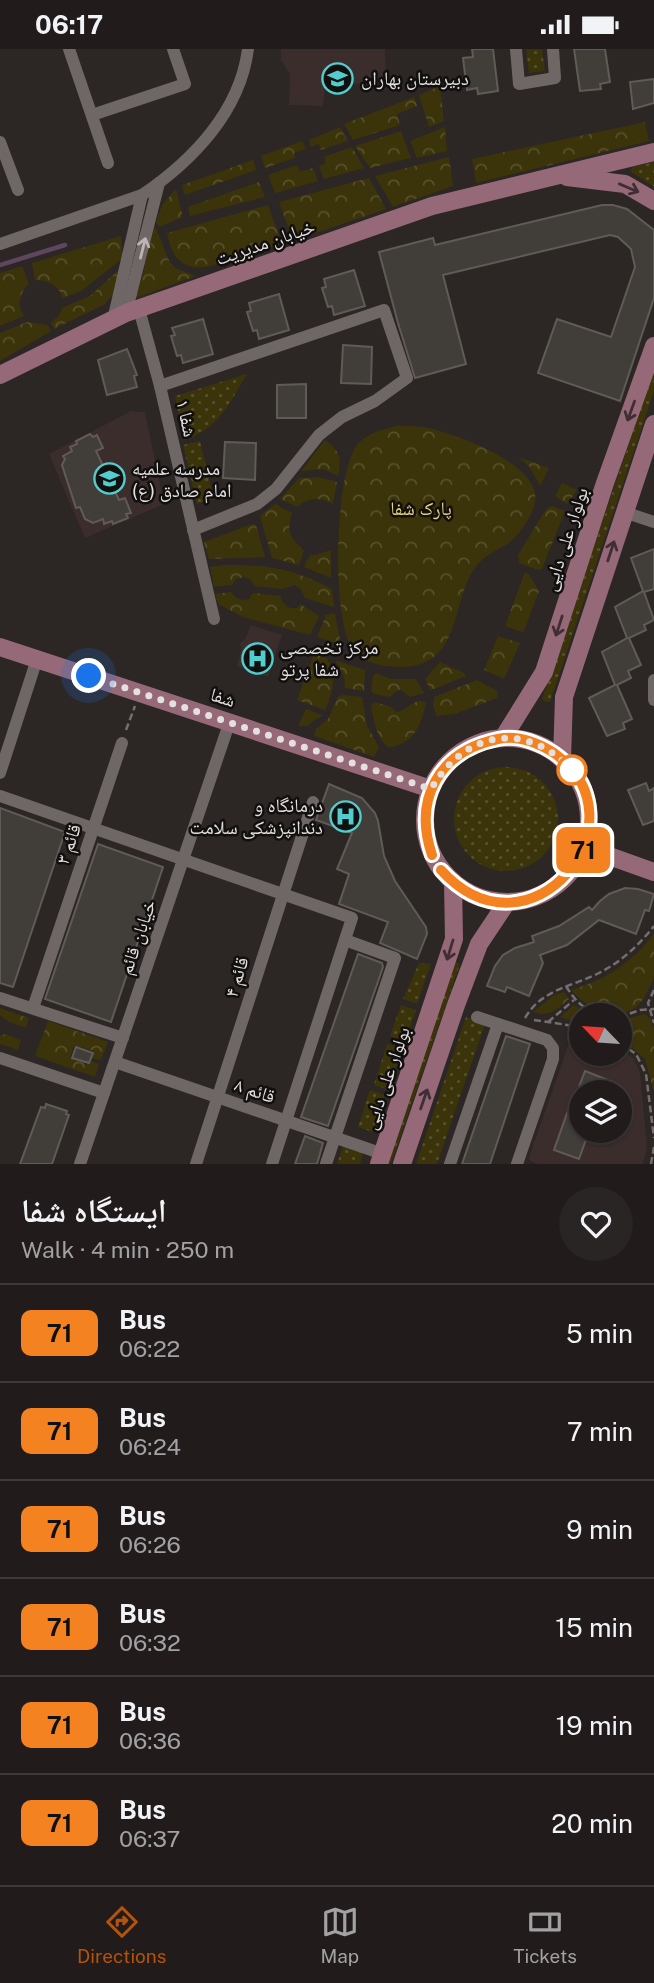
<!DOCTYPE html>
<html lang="en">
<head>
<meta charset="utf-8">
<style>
  :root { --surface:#211c1b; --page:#292524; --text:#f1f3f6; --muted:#a2a1a3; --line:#3e3a3a; --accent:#b45309 }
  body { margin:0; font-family:"Public Sans","Noto Naskh Arabic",sans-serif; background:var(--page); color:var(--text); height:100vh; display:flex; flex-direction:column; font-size:26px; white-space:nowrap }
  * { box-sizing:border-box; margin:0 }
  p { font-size:23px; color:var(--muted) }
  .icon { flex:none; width:38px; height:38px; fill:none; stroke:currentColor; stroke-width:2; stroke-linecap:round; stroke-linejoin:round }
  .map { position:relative; height:1115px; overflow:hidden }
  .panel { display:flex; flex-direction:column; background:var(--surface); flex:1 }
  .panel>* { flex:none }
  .badge { padding:0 14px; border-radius:10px; font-size:24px; line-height:46px }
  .needle { width:46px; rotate:295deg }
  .controls { position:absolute; left:569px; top:954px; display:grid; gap:14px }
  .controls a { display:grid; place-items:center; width:63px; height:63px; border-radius:50%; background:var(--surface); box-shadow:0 2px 5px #0004,0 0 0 2px var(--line); font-size:35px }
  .you { position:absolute; width:35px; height:35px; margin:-18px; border:5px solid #fff; border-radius:50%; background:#1a73e8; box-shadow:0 0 0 10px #1a73e833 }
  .map>.badge { position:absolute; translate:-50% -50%; box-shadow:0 0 0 4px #fff }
  .round { display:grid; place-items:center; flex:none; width:74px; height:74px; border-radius:37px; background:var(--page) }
  .headline { display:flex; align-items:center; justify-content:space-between; height:119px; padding:0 21px }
  h1 { font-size:33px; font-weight:600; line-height:52px }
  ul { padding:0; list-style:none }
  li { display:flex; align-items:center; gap:21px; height:98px; padding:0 21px; border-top:2px solid var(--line) }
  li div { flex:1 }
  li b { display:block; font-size:26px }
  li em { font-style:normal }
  li .badge { min-width:77px; font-weight:700; text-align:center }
  .status { display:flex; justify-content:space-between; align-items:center; height:49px; padding:0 35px; background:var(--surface); direction:ltr }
  .status svg { height:19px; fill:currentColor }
  .dock { display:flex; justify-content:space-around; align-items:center; height:98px; border-top:2px solid var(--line); background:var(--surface); font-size:19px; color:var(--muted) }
  .dock a { display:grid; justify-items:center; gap:4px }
  .dock .selected { color:var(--accent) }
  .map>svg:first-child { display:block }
</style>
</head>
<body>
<div class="status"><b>06:17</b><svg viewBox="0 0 49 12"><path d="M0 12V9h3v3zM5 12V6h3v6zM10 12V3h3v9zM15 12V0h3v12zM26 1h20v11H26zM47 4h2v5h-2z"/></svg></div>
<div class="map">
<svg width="654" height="1115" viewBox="0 0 654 1115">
  <defs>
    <pattern id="grass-dots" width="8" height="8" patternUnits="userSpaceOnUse" patternTransform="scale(1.75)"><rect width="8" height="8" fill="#3b3309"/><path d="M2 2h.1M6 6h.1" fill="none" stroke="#57502c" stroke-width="1.8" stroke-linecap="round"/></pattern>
    <pattern id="forest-crowns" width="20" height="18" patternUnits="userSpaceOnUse" patternTransform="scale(1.75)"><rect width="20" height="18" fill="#3b3309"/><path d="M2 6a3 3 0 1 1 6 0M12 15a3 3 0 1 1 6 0" fill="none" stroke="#57502c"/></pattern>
  </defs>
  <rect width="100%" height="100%" fill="#2c2624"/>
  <!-- built -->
  <g fill="#3a2d2b" fill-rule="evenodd">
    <polygon points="281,0 385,0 386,34 325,36 323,57 289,56 290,25 281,11"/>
    <polygon points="131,362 145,363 164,455 85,489 49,405"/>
    <polygon points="251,576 282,586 268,628 237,617 241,602 240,594 245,590"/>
    <path d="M577,982L581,983V1004H620V1000L634,1010L640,1023L647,1098L643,1115H538L530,1112L529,1108L572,986ZM581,1043H620V1082H581Z"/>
  </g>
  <!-- grass -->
  <g fill="url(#grass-dots)">
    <polygon points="526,0 542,0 545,22 529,24"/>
    <polygon points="654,113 654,138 630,122 633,118"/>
    <polygon points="654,321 654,342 550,653 546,653 542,650"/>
    <path d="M247,325C228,356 220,379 184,391L175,347Z"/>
    <polygon points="200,392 214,450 197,455 183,396"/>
    <circle cx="506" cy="770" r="52"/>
    <polygon points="455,912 460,915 391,1115 384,1115"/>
    <polygon points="419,914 431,915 417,955 403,950"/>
    <polygon points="401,956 416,961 405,992 390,987"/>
    <polygon points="466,968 485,975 437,1115 416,1115"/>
    <polygon points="387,995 402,1000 389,1041 374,1036"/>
    <polygon points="370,1041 385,1046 373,1083 358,1078"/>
    <polygon points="343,1097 363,1104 360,1115 337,1115"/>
  </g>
  <!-- forest -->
  <g fill="url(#forest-crowns)">
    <polygon points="440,37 444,72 429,78 419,46"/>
    <polygon points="414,48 417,57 397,65 400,76 353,91 344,75"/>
    <polygon points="645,73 649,92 476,134 472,110"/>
    <polygon points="340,78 348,92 321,101 319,95 311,98 309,91"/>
    <polygon points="445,78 447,102 417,109 410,92"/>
    <polygon points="401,82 411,109 370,119 355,97"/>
    <polygon points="302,92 306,100 294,104 295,109 265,119 261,107"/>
    <polygon points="352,98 364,119 324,130 319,117 326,114 324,108"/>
    <polygon points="449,108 453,137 393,158 375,127"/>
    <polygon points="253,111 256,121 185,146 182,136"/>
    <polygon points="297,116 300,123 313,119 318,132 275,144 268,126"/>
    <polygon points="369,129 386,160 293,192 279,153"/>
    <polygon points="259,133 265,148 190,167 188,158"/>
    <polygon points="176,140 183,168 159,178 156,173 162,156"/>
    <path d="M268,156L282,195C266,200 250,205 234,210C200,222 176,227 167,184Z"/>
    <path d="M155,177L170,214L175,219L196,227L133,250C147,226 145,200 155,177Z"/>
    <path d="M121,187L123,209L81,242L63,249C57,235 50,232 35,231L32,214Z"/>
    <polygon points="124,216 115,243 105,255 54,280 51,274 59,266 62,259 90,247"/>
    <path d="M22,217L29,234C20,245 16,254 24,267L0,277V224Z"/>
    <polygon points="27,273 48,276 51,282 0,312 0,284"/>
    <path d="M396,377C407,377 418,377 428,379C456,385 548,417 534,457C530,470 519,487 507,495C494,503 483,507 474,520C451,555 461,618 401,618C384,618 364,615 353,601C331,570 335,431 355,399C364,385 381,381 396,377Z"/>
    <path d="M325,391C340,402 342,409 338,427L323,420L301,422Z"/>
    <polygon points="518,408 549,419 540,437 529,417"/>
    <path d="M318,428L337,433L333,455C319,448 310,448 297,458L280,450L299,429Z"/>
    <polygon points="562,434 577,441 567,455 555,447"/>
    <path d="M275,455L292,464C286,485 291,488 304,502L299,516L272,509L260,467Z"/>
    <polygon points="552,457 565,462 542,520 538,521 519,514 518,506 546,460"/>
    <polygon points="252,475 256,476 265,508 209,510 204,493"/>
    <polygon points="331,501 331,529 304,518 310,506 316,506"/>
    <path d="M224,516C267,515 294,520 332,540L334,558L305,549L301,540L294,536L283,540L254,537L251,531L244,528L236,530L232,536L214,538L210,518Z"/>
    <polygon points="525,523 529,525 539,542 524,582 522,583 505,577"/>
    <path d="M231,543C235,550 242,552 249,550L253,544L280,547C283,556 288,560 297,559L300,555L319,567L310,586L243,568L218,555L215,545Z"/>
    <polygon points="335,564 341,596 317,588 326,566"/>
    <polygon points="498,587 520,594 504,630 484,621"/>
    <path d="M316,599C339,613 335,641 325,661L297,651Z"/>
    <polygon points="335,611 365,621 364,642 345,639 344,627"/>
    <polygon points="440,613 464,624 466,627 434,640 430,640 425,630"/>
    <polygon points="376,624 391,630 416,630 424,644 410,648 401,641 396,642 390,648 374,645 371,642 373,627"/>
    <polygon points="477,631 498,643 497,649 455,665 437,667 433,657 434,648"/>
    <polygon points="343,646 362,648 367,677 379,698 374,708 314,687 316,680 328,670 338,648"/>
    <path d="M419,652L426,653C422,675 414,696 388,698C376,688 374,672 371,657L374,653L389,657L397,663C406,661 410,654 419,652Z"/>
    <polygon points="306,660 322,666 307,677 298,677"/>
    <path d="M654,884C654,898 654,915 654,928C653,933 649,938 647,943C631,979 591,964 571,941C603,932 635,912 654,884Z"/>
    <path d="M564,943L569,950C558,960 548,969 533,963L554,946Z"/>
    <polygon points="574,956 590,966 581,966 581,974 560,968"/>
    <polygon points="0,959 29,969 26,979 9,973 0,966"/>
    <polygon points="645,965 650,970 654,979 654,1043 645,1010 620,989 620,972"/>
    <polygon points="48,972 108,993 101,1011 92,1009 94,1002 74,996 70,1009 89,1016 91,1012 99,1015 95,1028 35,1007"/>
    <polygon points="5,985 21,991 18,1001 0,995 0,987"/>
  </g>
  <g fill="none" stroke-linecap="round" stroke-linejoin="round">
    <!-- stream -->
    <polyline stroke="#5e465e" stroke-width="4.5" points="0,216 65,196"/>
  </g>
  <!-- building -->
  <g fill="#413d38" stroke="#605b57" stroke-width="2">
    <polygon points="472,0 493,0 498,42 478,45 477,39 467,41 463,9 473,8"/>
    <polygon points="574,0 605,0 610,33 600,35 601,40 580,42"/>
    <polygon points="654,30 654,54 633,60 630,33"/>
    <polygon points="602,156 613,156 627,160 654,181 654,249 620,352 538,324 557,270 611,288 635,218 631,200 618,188 610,186 443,226 466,315 415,329 398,274 379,203 433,189 435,196"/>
    <polygon points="354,221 365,257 334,266 332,257 328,258 322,239 326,238 324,230"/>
    <polygon points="279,245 289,281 259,290 257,281 253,282 247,263 251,262 249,254"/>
    <polygon points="203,270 213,305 183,314 181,306 177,307 171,287 175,286 172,279"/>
    <polygon points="343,296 372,298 371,335 341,334"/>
    <polygon points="127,300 137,326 134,327 137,338 107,346 98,311"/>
    <polygon points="306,335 306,369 277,369 277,336"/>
    <polygon points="90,385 93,388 97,386 103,399 96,402 119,451 125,449 131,464 126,465 128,469 113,475 112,472 104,475 103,470 93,474 85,470 80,458 76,459 62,416 65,410 63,407 72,402 70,398 77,395 76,392"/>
    <polygon points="225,393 256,394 255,431 223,429"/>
    <polygon points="654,500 654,540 644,543 654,571 644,576 646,581 629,589 641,616 628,622 631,629 617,636 632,670 623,674 625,680 607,687 589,649 615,636 602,603 627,589 615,558 643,542 631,509"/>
    <polygon points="646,734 649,742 654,739 654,772 643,776 628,741"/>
    <polygon points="329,735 362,749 375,764 378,772 384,807 395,832 426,878 427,885 417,910 380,894 388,873 339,855 349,825 337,820 352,784 316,771"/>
    <polygon points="0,759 65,783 13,938 0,934"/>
    <polygon points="98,795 163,818 111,973 45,950"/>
    <polygon points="625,839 638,840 654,845 649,862 645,861 636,885 599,871 567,896 540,906 543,914 529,947 507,938 505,943 487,937 495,917 503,906 515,899 534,893 532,887 559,877 589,858 592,861 600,852 609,845"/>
    <polygon points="358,905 382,914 383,918 328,1077 301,1068"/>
    <polygon points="506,987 530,995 490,1115 462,1115"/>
    <polygon points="76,998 93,1004 89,1014 72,1009"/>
    <polygon points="585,1022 608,1031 603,1043 577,1043"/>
    <polygon points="571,1053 581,1056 581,1082 589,1082 579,1110 554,1101"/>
    <polygon points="46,1055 67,1062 66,1065 69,1066 52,1115 20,1115 41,1058 45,1059"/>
    <polygon points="305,1087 323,1094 317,1115 295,1115"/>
  </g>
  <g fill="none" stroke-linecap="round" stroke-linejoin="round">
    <!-- path -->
    <g stroke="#746f6e" stroke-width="2.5" stroke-dasharray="7 3.5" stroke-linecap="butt">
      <polyline points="126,681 135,657"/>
      <path d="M566,937C575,952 583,960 600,966"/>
      <polyline points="654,941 648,954 654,974"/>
      <polyline points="620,968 640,961 654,960"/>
      <path d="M525,969C542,940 571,938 599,924C621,913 639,896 654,877"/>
      <polyline points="534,971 581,978"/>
      <polyline points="548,973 574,951"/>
      <polyline points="620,994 636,1005 646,1025 654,1089"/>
      <polyline points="651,1115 654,1098"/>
    </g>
    <!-- street -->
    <g stroke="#6e6766" stroke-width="12">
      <polyline points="69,0 108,114"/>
      <polyline points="516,0 519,35 555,29 553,0"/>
      <polyline points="92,66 185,35 173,0"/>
      <polyline points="0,93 18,141"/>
      <path d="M0,195L142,146C192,112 240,63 248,0"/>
      <polyline points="139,260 160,337 214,570"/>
      <polyline points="126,264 159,134"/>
      <polyline points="113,271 142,146"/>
      <polyline points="160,337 384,261 407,329 375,352 342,368 319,386 276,440 257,455 193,481"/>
      <polyline points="624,463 654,473"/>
      <polyline points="654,631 654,651"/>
      <polyline points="0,724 37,610"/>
      <polyline points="0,747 352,869 272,1115"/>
      <polyline points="0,949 123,989"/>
      <polyline points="33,959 122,694"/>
      <polyline points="477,968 547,991 553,999 553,1010 517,1115"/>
      <polyline points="0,1009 104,1044"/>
      <polyline points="115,1013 383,1105"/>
      <polyline points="80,1115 230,672"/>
      <polyline points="196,1115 313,753"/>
      <polyline points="326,1115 395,909 345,891"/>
      <polyline points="450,1115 498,975"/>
    </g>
    <!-- secondary -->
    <g stroke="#966978" stroke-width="18">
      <polyline points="567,128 625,135 654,152"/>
      <polyline points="0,326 126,264 432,157 654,103"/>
      <polyline points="0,598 431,740"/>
      <polyline points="503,689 544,623 605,434 654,297"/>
      <circle cx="507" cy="771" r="82"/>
      <polyline points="562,710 564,648 654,375"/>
      <polyline points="584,798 654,823"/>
      <polyline points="379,1115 454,890 453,833"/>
      <polyline points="402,1115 456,956 479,895 507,853"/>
    </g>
  </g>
  <!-- one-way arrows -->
  <defs><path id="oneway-shaft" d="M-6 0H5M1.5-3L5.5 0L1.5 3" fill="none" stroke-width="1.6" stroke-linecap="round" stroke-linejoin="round" transform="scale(1.75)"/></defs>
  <g stroke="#402e34">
    <use href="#oneway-shaft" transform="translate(629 139) rotate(23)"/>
    <use href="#oneway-shaft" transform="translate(631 362) rotate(110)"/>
    <use href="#oneway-shaft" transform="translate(611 502) rotate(-72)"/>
    <use href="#oneway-shaft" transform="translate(559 577) rotate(108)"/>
    <use href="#oneway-shaft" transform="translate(450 901) rotate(107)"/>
    <use href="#oneway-shaft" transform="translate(424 1050) rotate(-71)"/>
  </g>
  <use stroke="#bbb6b5" href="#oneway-shaft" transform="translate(143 199) rotate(-76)"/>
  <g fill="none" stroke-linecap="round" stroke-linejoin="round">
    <defs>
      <path id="line" d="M432,806C413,750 439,702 498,690C517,686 538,694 554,704C650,772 530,919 441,821"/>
    </defs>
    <!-- line casing -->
    <use href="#line" stroke="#fff" stroke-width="16"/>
    <!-- line -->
    <use href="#line" stroke="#f58220" stroke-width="10"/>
    <!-- walk -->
    <path stroke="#e4e0df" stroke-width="7" stroke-dasharray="0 12.6" d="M89,627L431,740C466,680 528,671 575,724L572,721"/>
  </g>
  <!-- icons -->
  <defs>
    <symbol id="school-ring" viewBox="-11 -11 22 22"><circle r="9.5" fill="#120f0f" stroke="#52cdcd" stroke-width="1.5"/><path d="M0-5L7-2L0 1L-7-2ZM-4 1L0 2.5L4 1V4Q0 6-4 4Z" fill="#52cdcd"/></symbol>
    <symbol id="university-ring" viewBox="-11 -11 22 22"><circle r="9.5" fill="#120f0f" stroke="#52cdcd" stroke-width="1.5"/><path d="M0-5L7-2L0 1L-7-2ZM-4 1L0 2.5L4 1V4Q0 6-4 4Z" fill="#52cdcd"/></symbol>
    <symbol id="hospital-ring" viewBox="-11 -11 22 22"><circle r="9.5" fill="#120f0f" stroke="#52cdcd" stroke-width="1.5"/><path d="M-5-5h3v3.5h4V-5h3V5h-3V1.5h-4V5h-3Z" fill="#52cdcd"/></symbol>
  </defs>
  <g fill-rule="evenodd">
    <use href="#school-ring" x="320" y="12" width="35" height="35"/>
    <use href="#university-ring" x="92" y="412" width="35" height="35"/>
    <use href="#hospital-ring" x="240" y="592" width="35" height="35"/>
    <use href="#hospital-ring" x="328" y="750" width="35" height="35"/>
  </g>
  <!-- markers -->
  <circle fill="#fff" stroke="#f58220" stroke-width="3.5" cx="572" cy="721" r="14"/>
  <g text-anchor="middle" stroke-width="5" stroke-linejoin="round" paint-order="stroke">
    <!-- poi labels -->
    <g font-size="19" fill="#e4e0df" stroke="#120f0f" text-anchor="start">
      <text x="361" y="36">دبیرستان بهاران</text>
      <text x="132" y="426">مدرسه علمیه<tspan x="132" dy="22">امام صادق (ع)</tspan></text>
      <text x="280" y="605">مرکز تخصصی<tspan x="280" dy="22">شفا پرتو</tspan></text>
      <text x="323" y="763" text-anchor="end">درمانگاه و<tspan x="323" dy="22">دندانپزشکی سلامت</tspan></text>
    </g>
    <!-- street labels -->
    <g font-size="19" fill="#e4e0df" stroke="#120f0f">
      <text transform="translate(265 193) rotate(-19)" y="7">خیابان مدیریت</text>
      <text transform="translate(187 369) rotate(77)" y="7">شفا ۱</text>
      <text transform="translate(565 490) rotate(-72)" y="7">بولوار علی دایی</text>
      <text transform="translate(223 648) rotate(18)" y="7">شفا</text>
      <text transform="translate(68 795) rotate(-71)" y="7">قائم ۳</text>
      <text transform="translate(137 888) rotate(-71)" y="7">خیابان قائم</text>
      <text transform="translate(236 928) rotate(-73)" y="7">قائم ۴</text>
      <text transform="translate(386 1029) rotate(-71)" y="7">بولوار علی دایی</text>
      <text transform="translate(255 1041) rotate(19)" y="7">قائم ۸</text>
    </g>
    <!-- park labels -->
    <g font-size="19" fill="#e4d17c" stroke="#120f0f">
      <text x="421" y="466">پارک شفا</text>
    </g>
  </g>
</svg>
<div class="controls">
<a><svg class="needle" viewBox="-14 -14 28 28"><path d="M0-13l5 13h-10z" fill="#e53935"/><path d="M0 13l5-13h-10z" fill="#a2a1a3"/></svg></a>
<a><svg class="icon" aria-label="layers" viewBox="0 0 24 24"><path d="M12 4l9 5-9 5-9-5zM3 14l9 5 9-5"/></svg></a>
</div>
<div class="you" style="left:89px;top:627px"></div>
<b class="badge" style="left:583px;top:801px;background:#f58220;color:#111">71</b>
</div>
<section class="panel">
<div class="headline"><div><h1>ایستگاه شفا</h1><p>Walk · 4 min · 250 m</p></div><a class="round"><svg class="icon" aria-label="heart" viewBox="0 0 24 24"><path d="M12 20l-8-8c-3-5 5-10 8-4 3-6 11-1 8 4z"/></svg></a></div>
<ul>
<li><span class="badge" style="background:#f58220;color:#111">71</span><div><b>Bus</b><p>06:22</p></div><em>5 min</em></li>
<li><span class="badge" style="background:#f58220;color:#111">71</span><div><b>Bus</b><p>06:24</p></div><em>7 min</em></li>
<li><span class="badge" style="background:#f58220;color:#111">71</span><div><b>Bus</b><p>06:26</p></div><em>9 min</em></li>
<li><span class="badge" style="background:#f58220;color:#111">71</span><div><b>Bus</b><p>06:32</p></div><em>15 min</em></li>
<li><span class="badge" style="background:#f58220;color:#111">71</span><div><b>Bus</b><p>06:36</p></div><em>19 min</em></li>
<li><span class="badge" style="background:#f58220;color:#111">71</span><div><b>Bus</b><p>06:37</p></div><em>20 min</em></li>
</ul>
</section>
<nav class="dock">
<a class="selected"><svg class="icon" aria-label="directions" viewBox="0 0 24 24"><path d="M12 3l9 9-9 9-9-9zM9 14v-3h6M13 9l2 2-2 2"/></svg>Directions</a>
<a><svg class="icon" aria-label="map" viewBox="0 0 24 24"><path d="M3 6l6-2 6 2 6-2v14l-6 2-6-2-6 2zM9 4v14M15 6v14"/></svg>Map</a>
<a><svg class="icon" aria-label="tickets" viewBox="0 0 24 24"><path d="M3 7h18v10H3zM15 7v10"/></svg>Tickets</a>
</nav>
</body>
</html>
